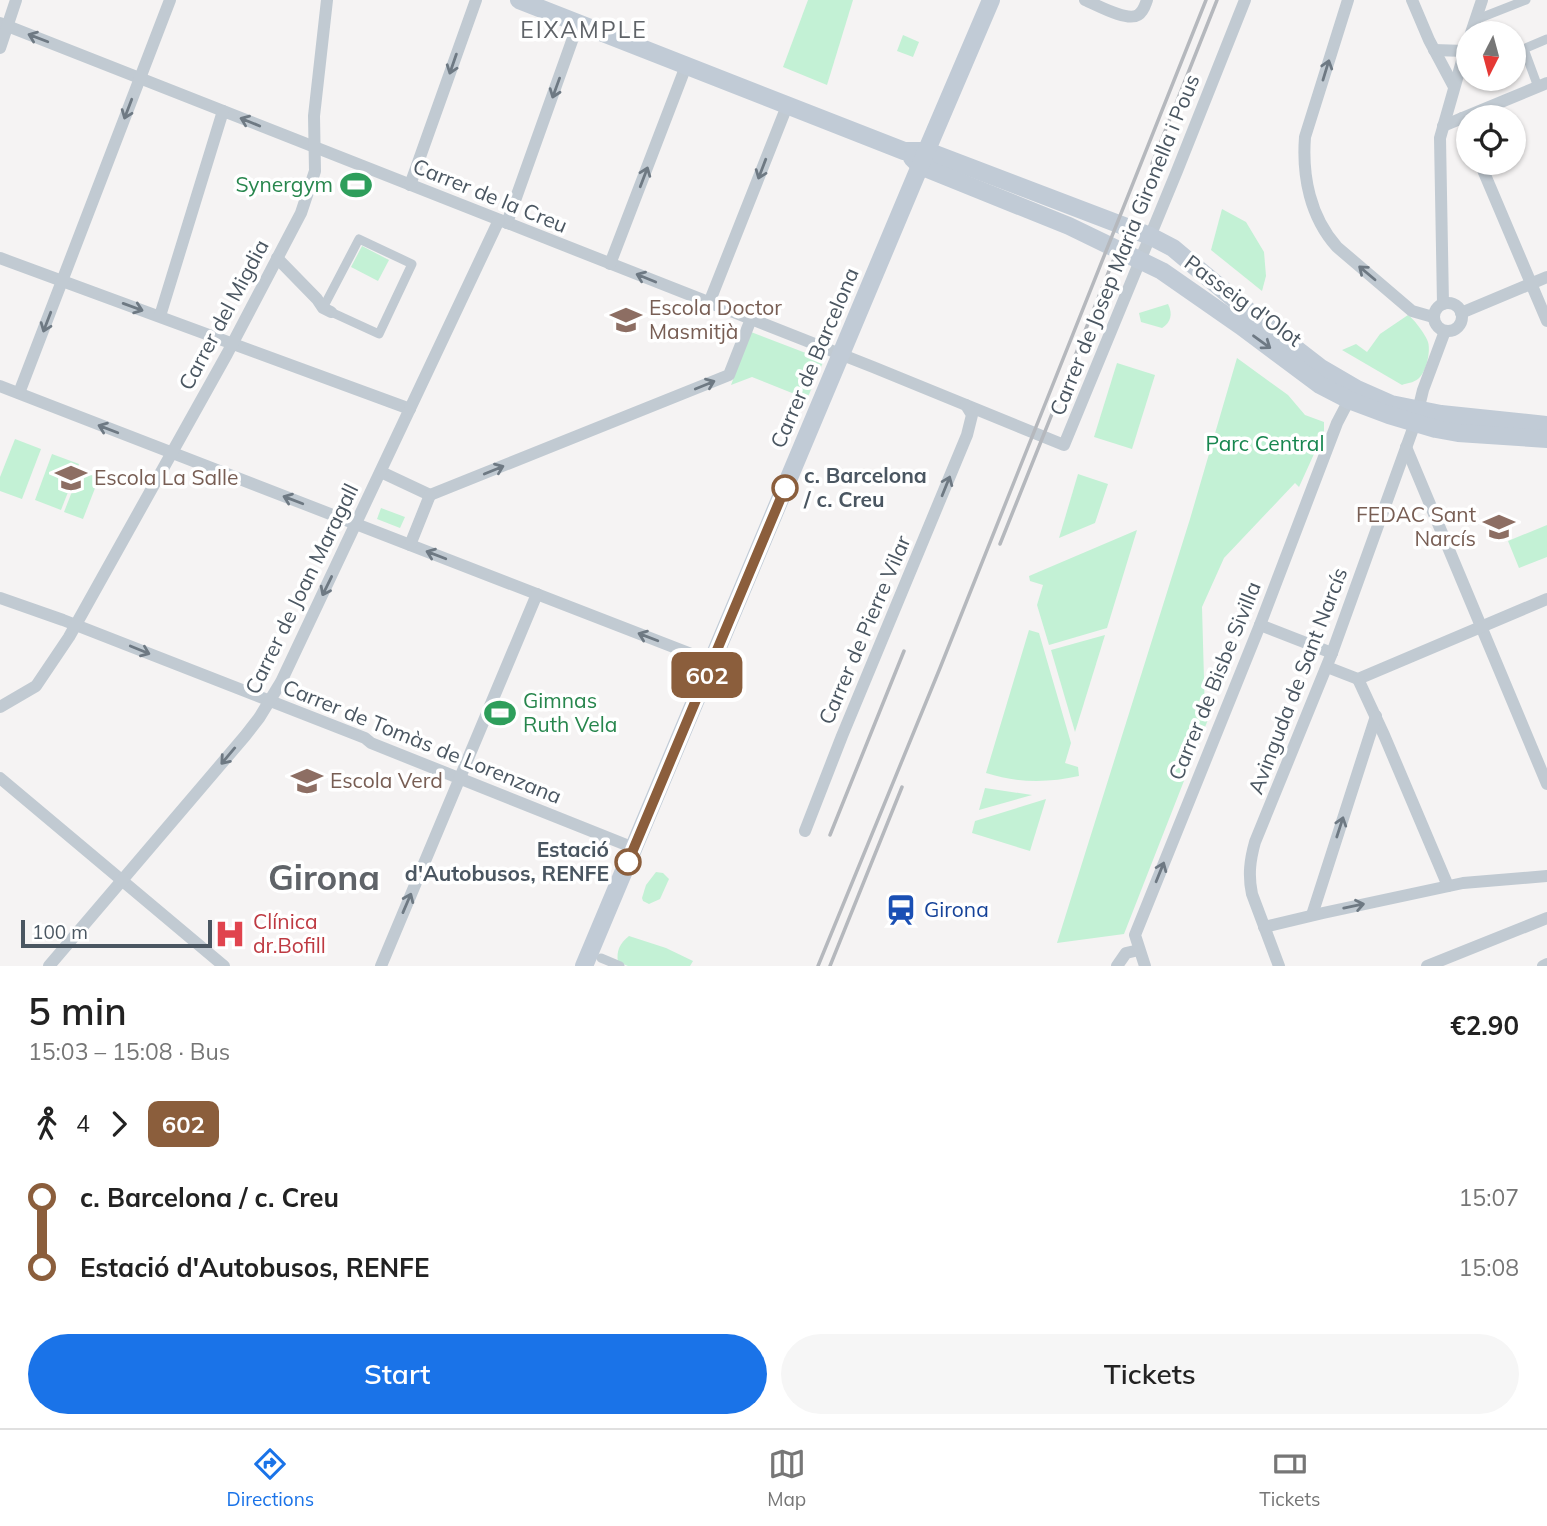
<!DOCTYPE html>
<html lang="en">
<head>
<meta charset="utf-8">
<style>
  :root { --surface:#fff; --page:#f6f6f6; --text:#222; --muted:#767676; --line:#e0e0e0; --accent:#1a73e8 }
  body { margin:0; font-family:Mulish,sans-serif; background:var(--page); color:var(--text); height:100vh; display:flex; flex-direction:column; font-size:26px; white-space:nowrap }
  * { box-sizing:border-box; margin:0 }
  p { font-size:23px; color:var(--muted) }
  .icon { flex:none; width:38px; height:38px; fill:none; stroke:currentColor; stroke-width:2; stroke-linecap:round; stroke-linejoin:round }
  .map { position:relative; height:966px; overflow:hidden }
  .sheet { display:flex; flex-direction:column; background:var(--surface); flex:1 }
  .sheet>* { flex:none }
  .badge { padding:0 14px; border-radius:10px; font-size:24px; line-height:46px }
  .needle { width:46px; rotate:186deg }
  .tools { position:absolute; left:1456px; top:21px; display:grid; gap:14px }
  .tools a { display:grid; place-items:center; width:70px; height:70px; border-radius:50%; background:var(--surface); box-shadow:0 2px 5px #0004; font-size:35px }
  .scale { position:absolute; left:21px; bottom:18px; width:191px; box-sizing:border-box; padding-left:7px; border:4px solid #4a5661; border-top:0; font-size:19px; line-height:24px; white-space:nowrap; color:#4a5661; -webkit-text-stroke:5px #fff; paint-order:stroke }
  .map>.badge { position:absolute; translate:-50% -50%; box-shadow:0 0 0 4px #fff }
  .legs { display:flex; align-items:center; gap:10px; height:77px; padding:0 28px; font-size:23px }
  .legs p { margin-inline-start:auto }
  .overview { display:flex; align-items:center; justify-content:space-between; height:119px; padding:0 28px }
  h1 { font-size:38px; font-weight:600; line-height:52px }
  .primary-button { display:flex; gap:14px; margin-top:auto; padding:14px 28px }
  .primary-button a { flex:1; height:80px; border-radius:42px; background:var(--accent); color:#fff; font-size:28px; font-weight:600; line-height:80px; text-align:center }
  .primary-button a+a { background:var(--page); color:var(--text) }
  ul { padding:0 28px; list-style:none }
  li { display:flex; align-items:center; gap:24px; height:70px; font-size:26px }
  li i { display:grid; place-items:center; width:10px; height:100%; margin:0 9px; background:currentColor }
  li i::after { content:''; width:18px; height:18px; margin:-9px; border:5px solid; border-radius:50%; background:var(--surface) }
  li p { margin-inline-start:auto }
  li:first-child i { background:linear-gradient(#0000 50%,currentColor 0) }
  li:last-child i { background:linear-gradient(currentColor 50%,#0000 0) }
  .dock { display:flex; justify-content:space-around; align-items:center; height:98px; border-top:2px solid var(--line); background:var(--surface); font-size:19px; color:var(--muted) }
  .dock a { display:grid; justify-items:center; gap:4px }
  .dock .current { color:var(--accent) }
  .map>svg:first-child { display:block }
</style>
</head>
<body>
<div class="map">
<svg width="1547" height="966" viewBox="0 0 1547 966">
  <rect width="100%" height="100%" fill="#f5f3f3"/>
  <!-- green -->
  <g fill="#c3f1d5">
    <polygon points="808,0 853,0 827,85 783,67"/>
    <polygon points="903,35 919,42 913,57 897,51"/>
    <polygon points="1222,209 1246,222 1264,252 1266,276 1262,291 1211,250"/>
    <polygon points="362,246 389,260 378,281 351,267"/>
    <path d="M1168,304C1173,314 1171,322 1162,328L1141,322L1139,313Z"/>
    <path d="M1408,315C1414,319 1426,335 1428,342C1431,352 1426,373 1418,379C1413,383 1407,383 1402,385L1342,350L1356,344L1367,352L1380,334Z"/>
    <polygon points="751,332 824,360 807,399 752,377 731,385"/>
    <polygon points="1237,358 1288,395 1305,415 1324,422 1324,432 1299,487 1295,483 1224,558 1202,607 1205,715 1209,717 1124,934 1057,943 1190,519"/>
    <polygon points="1117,363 1155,375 1132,449 1094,437"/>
    <polygon points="15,439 41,449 22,499 0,491 0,477"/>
    <polygon points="52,454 79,464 61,510 35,500"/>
    <polygon points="80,471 99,478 83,519 64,512"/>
    <polygon points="1078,474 1108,484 1095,523 1059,538"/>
    <polygon points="381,508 405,517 400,528 377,519"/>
    <polygon points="1547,525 1547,557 1519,568 1508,541"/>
    <polygon points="1137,530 1107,628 1049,645 1037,605 1043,585 1030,581 1029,576"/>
    <path d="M1029,630L1039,633L1071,743L1065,763L1078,767L1079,776C1048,783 1017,783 986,773Z"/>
    <polygon points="1105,635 1075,732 1051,650"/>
    <polygon points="985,788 1032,795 979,810"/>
    <polygon points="1046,799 1030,851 972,833 975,821"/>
    <polygon points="656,872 663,873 669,879 660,899 649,904 643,901 642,898 646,885"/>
    <path d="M629,936L666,948L693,961L690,966H628L618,962C616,951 620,943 629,936Z"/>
  </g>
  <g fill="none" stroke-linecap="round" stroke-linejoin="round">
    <!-- pedestrian -->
    <g stroke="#c1cad2" stroke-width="9">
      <polyline points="1475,20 1526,0"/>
      <polyline points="1524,49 1538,87"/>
      <polyline points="1514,53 1547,39"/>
      <polyline points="323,308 359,239 412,264 379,334 331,312"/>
      <polyline points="601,958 620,966"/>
    </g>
    <!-- minor -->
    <g stroke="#c1cad2" stroke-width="12">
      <path d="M1085,0C1097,5 1127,22 1138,15C1144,11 1145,5 1147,0"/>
      <path d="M1348,0L1305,137C1302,176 1310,217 1337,247L1412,311L1433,317"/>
      <polyline points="1412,0 1429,40 1454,87"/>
      <polyline points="0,23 873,367 1064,445 1177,171 1245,0"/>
      <polyline points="1471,33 1482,0"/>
      <polyline points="0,48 16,0"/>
      <polyline points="1434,50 1465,51"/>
      <polyline points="1462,118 1468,133"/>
      <polyline points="1443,126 1547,83"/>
      <polyline points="1480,163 1547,321"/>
      <polyline points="410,185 476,0"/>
      <polyline points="507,223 578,24"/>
      <polyline points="0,258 410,409"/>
      <polyline points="277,258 317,299 323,308 331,312"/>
      <polyline points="610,264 686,66"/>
      <circle cx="1448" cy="317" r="14"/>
      <polyline points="709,303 787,106"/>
      <polyline points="1443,304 1440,138 1468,40"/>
      <polyline points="1461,313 1547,277"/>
      <polyline points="160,316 223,111"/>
      <polyline points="0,386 712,662"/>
      <polyline points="19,393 170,0"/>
      <polyline points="1406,447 1547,784"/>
      <polyline points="381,472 430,495"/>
      <polyline points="430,495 729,375 751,319"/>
      <polyline points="410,545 430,495"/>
      <polyline points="0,598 63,620 365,738 371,743 634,848"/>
      <polyline points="1260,625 1332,653"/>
      <polyline points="1327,667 1358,679 1547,599"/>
      <polyline points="1358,679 1384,735 1448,886"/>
      <polyline points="0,707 36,686 69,637 227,354 301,213 315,171 314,116 327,0"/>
      <polyline points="0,778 224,966"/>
      <polyline points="805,831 842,736 967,435 972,415 966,405"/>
      <polyline points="1312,915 1376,716"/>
      <polyline points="1264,927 1323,913 1463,883 1547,876"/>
      <polyline points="49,966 245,736 259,718 281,682 499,220"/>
      <polyline points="381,966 537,594"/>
      <polyline points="1117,966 1126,953 1139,950"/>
      <polyline points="1145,966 1135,935 1260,625 1337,423 1349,400"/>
      <path d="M1279,966L1252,894C1248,875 1250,860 1255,842L1332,653L1415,423L1423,390L1445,331"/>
      <polyline points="1427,966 1547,918"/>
      <polyline points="1543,966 1547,964"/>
    </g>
    <!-- secondary -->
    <g stroke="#c1cbd6" stroke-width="18">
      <polyline points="519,0 904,151 927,151 1150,236 1173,248 1259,320 1321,368 1357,389 1391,404 1441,414 1547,425"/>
      <polyline points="912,158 920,166 1069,226 1162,271 1241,326 1320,385 1349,400 1389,415 1436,429 1458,433 1547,439"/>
      <polyline points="584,966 920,166 991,0"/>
    </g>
    <!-- rail -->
    <g stroke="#b5b8bd" stroke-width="3.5">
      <polyline points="1152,164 1217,0"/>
      <polyline points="1000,544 1113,261"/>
      <polyline points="830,835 904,651"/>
      <polyline points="818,966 940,668 1206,0"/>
      <polyline points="830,966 902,787"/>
    </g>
  </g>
  <!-- one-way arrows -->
  <defs><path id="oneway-shaft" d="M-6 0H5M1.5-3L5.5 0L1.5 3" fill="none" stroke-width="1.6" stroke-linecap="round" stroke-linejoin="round" transform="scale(1.75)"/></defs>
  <g stroke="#6e7983">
    <use href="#oneway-shaft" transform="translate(38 38) rotate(-159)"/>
    <use href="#oneway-shaft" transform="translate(453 64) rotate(109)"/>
    <use href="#oneway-shaft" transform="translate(1326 70) rotate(-73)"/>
    <use href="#oneway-shaft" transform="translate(556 88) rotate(110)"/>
    <use href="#oneway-shaft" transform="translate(128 109) rotate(111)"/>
    <use href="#oneway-shaft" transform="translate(250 122) rotate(-158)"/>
    <use href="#oneway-shaft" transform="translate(762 169) rotate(111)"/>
    <use href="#oneway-shaft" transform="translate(644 177) rotate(-69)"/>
    <use href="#oneway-shaft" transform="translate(1367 273) rotate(-140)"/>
    <use href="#oneway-shaft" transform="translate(646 278) rotate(-158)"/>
    <use href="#oneway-shaft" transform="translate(133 307) rotate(20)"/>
    <use href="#oneway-shaft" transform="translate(47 322) rotate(111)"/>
    <use href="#oneway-shaft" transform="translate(705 385) rotate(-22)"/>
    <use href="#oneway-shaft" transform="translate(108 429) rotate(-159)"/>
    <use href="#oneway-shaft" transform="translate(494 470) rotate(-22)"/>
    <use href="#oneway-shaft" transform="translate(946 486) rotate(-68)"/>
    <use href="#oneway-shaft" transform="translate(293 500) rotate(-159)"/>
    <use href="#oneway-shaft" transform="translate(436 555) rotate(-159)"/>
    <use href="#oneway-shaft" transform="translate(327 586) rotate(116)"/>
    <use href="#oneway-shaft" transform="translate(648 637) rotate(-159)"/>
    <use href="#oneway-shaft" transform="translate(140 650) rotate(22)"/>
    <use href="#oneway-shaft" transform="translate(228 756) rotate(130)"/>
    <use href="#oneway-shaft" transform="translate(1340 827) rotate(-72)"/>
    <use href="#oneway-shaft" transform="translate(1160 872) rotate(-68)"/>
    <use href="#oneway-shaft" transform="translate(407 903) rotate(-67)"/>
    <use href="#oneway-shaft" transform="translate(1354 906) rotate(-12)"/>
  </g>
  <use stroke="#6e7984" href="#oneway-shaft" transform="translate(1262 342) rotate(36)"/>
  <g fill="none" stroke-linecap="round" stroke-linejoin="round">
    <defs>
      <polyline id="line-1" points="628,862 785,488"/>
    </defs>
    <!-- line-1 casing -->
    <use href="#line-1" stroke="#fff" stroke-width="16"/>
    <!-- line-1 -->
    <use href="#line-1" stroke="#8b5e3c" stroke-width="10"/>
  </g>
  <!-- icons -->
  <defs>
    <symbol id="stadium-bare" viewBox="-9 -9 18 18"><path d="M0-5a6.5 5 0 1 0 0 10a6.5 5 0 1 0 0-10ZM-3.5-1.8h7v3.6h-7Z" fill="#2e9e5b" stroke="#fff" stroke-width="2.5" paint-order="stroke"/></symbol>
    <symbol id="school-bare" viewBox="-9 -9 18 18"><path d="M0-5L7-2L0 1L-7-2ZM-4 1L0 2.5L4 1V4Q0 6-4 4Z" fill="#8d6e63" stroke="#fff" stroke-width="2.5" paint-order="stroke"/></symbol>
    <symbol id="station-bare" viewBox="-9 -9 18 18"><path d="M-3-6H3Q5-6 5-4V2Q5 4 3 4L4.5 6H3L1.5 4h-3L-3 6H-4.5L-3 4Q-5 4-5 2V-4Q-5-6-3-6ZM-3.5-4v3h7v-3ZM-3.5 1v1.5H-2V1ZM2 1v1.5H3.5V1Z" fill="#1a4fb4" stroke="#fff" stroke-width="2.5" paint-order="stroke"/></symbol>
    <symbol id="hospital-bare" viewBox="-9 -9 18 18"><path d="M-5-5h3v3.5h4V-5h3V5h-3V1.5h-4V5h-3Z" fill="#e0444e" stroke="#fff" stroke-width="2.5" paint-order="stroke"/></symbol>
  </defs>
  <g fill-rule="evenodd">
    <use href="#stadium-bare" x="334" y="163" width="44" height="44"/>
    <use href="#school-bare" x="604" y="298" width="44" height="44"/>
    <use href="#school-bare" x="49" y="456" width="44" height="44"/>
    <use href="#school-bare" x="1477" y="505" width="44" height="44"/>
    <use href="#stadium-bare" x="478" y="691" width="44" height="44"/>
    <use href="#school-bare" x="285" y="759" width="44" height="44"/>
    <use href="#station-bare" x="879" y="888" width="44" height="44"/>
    <use href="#hospital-bare" x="208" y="912" width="44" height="44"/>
  </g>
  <!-- markers -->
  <g fill="#fff" stroke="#8b5e3c" stroke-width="3.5">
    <circle cx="785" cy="488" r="12"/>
    <circle cx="628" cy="862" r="12"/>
  </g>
  <g text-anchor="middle" stroke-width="7" stroke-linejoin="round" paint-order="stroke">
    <!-- leisure labels -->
    <g font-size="21" fill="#27864d" stroke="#fff" text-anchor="end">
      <text x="333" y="192">Synergym</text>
      <text x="523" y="708" text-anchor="start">Gimnas<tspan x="523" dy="24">Ruth Vela</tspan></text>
    </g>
    <!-- street labels -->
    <g font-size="21" fill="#4a5661" stroke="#fff">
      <text transform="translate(490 196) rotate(22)" y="7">Carrer de la Creu</text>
      <text transform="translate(1125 245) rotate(-68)" y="7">Carrer de Josep Maria Gironella i Pous</text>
      <text transform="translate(1243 301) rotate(36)" y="7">Passeig d'Olot</text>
      <text transform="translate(224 315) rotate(-62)" y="7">Carrer del Migdia</text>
      <text transform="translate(815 358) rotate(-67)" y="7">Carrer de Barcelona</text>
      <text transform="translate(302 589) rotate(-64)" y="7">Carrer de Joan Maragall</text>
      <text transform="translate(865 630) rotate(-67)" y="7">Carrer de Pierre Vilar</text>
      <text transform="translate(1215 681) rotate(-68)" y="7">Carrer de Bisbe Sivilla</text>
      <text transform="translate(1298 681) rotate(-69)" y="7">Avinguda de Sant Narcís</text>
      <text transform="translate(422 742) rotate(22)" y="7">Carrer de Tomàs de Lorenzana</text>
    </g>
    <!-- education labels -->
    <g font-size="21" fill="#785e54" stroke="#fff" text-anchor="start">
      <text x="649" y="315">Escola Doctor<tspan x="649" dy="24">Masmitjà</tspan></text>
      <text x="94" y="485">Escola La Salle</text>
      <text x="1476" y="522" text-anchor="end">FEDAC Sant<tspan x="1476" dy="24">Narcís</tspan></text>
      <text x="330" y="788">Escola Verd</text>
    </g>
    <!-- park labels -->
    <g font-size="21" fill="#17864f" stroke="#fff">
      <text x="1265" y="451">Parc Central</text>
    </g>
    <!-- stop labels -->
    <g font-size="21" font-weight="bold" fill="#4a5661" stroke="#fff" text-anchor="start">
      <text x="804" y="483">c. Barcelona<tspan x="804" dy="24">/ c. Creu</tspan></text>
      <text x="609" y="857" text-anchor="end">Estació<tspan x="609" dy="24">d'Autobusos, RENFE</tspan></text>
    </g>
    <!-- transit labels -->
    <g font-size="21" fill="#164399" stroke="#fff" text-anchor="start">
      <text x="924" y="917">Girona</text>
    </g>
    <!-- health labels -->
    <g font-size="21" fill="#be3a42" stroke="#fff" text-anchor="start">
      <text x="253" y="929">Clínica<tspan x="253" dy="24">dr.Bofill</tspan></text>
    </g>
    <!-- neighbourhood labels -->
    <g font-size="23" letter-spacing="2" fill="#5f6368" stroke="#fff">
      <text x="584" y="38">EIXAMPLE</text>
    </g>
    <!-- town labels -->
    <g font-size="35" font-weight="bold" fill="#5f6368" stroke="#fff">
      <text x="324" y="890">Girona</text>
    </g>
  </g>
</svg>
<div class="tools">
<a><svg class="needle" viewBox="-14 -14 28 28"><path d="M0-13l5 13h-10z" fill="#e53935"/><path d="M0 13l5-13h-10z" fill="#767676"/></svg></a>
<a><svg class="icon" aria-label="locate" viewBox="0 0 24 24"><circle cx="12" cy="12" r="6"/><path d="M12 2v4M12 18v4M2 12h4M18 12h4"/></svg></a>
</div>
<div class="scale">100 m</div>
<b class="badge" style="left:707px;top:675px;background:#8b5e3c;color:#fff">602</b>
</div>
<section class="sheet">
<div class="overview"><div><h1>5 min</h1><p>15:03 – 15:08 · Bus</p></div><b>€2.90</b></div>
<div class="legs"><svg class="icon" aria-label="walk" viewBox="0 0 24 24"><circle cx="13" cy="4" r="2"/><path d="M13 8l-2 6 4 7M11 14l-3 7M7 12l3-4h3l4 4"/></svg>4<svg class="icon" aria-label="forward" viewBox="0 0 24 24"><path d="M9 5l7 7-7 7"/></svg><b class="badge" style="background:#8b5e3c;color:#fff">602</b></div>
<ul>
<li><i style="color:#8b5e3c"></i><b>c. Barcelona / c. Creu</b><p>15:07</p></li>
<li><i style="color:#8b5e3c"></i><b>Estació d'Autobusos, RENFE</b><p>15:08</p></li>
</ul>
<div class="primary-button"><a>Start</a><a>Tickets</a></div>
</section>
<nav class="dock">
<a class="current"><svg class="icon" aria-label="directions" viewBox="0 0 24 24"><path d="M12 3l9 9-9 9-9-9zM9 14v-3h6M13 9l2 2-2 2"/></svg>Directions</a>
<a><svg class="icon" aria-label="map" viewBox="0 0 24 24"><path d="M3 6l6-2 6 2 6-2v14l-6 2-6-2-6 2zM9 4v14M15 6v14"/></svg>Map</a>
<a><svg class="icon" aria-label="tickets" viewBox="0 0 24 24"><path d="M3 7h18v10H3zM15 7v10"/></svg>Tickets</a>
</nav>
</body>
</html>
